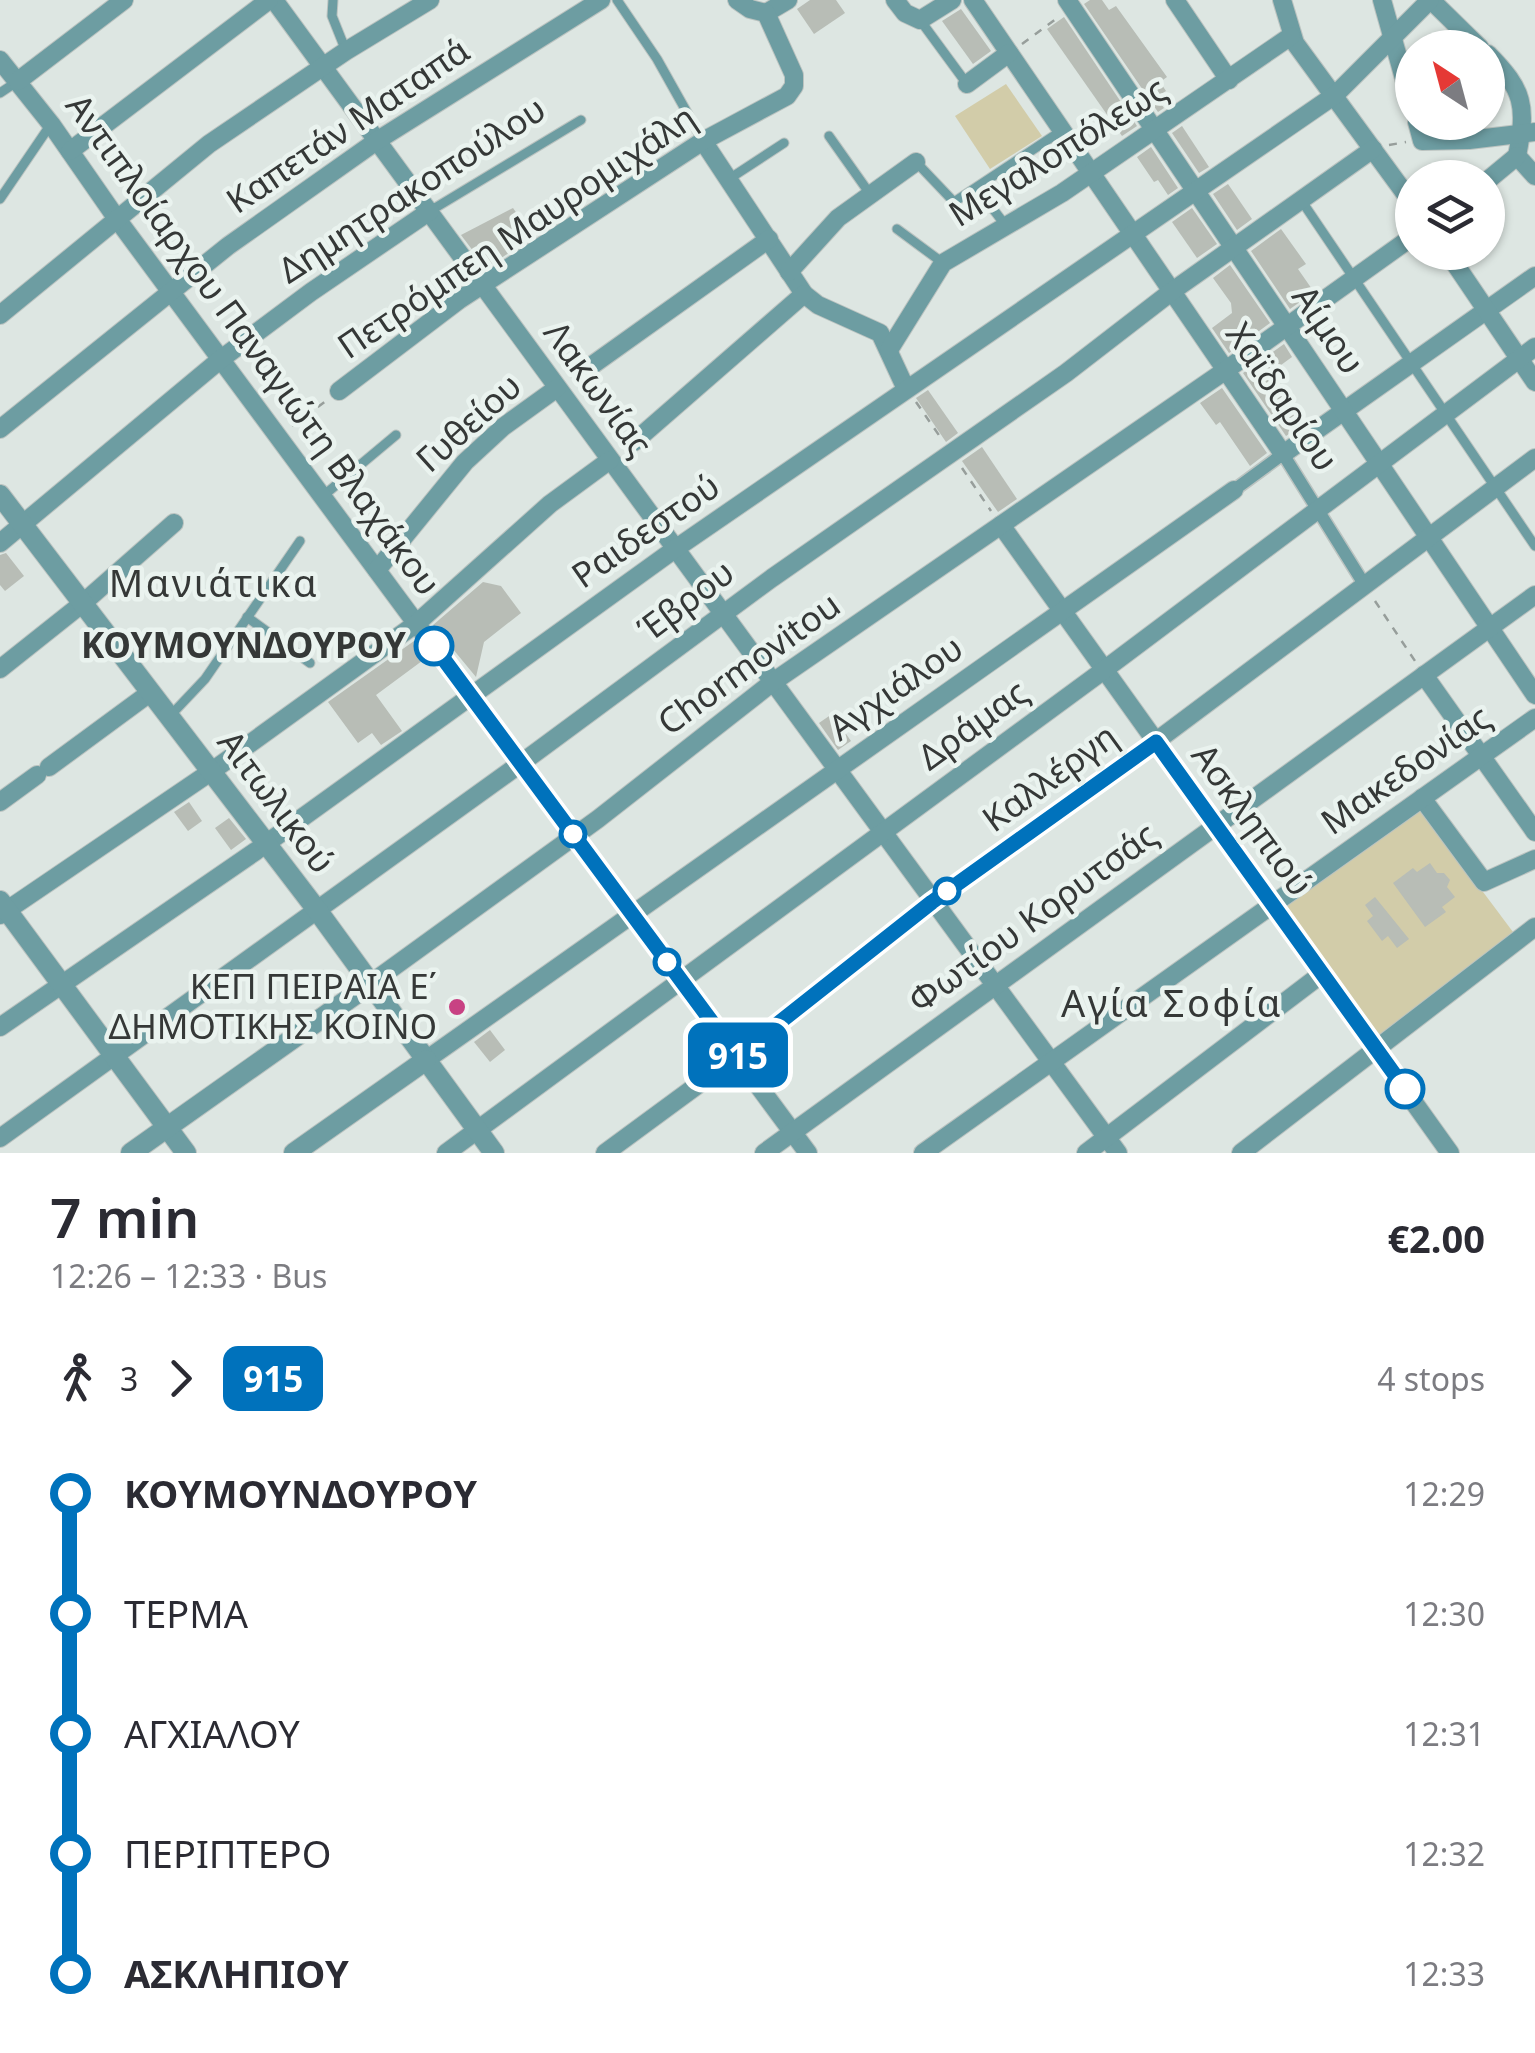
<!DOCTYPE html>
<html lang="en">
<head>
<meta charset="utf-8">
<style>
  :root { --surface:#fff; --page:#f2f2f3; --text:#2b2b33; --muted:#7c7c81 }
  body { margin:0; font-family:"Noto Sans",sans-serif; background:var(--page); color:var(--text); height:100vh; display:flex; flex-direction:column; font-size:38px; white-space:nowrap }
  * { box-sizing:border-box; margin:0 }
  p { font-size:32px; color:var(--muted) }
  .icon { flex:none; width:55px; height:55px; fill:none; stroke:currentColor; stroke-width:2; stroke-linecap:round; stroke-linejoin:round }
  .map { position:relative; height:1153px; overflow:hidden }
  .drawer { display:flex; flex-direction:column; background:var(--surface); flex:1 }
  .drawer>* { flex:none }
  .badge { padding:0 20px; border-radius:15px; font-size:35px; line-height:65px }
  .needle { width:65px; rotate:324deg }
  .buttons { position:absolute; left:1395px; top:30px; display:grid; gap:20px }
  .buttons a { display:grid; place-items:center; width:110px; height:110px; border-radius:50%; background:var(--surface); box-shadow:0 2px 8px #0004; font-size:50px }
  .map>.badge { position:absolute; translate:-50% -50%; box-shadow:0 0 0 5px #fff }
  .legs { display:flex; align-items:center; gap:15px; height:110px; padding:0 50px; font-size:32px }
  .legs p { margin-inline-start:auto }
  .summary { display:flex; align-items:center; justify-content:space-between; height:170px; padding:0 50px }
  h1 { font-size:55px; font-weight:600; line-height:75px }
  ul { padding:0 50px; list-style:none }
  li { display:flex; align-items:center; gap:35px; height:120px; font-size:38px }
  li i { display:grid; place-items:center; width:15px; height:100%; margin:0 12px; background:currentColor }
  li i::after { content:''; width:25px; height:25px; margin:-12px; border:8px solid; border-radius:50%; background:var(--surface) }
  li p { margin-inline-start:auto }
  li:first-child i { background:linear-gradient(#0000 50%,currentColor 0) }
  li:last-child i { background:linear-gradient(currentColor 50%,#0000 0) }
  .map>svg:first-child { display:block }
</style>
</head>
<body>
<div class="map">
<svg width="1535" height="1153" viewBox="0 0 1535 1153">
  <rect width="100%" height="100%" fill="#dde6e2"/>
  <!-- green -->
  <g fill="#d2cca9">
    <polygon points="1006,84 1042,136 990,169 955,116"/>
    <polygon points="1418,805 1513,932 1378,1037 1282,903"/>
  </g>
  <!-- building -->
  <g fill="#b8bdb6">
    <polygon points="810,0 836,0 845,13 814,34 797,9"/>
    <polygon points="1090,0 1102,0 1109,10 1116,6 1167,77 1160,82 1166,91 1156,97 1164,108 1158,112 1084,4"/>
    <polygon points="961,9 991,51 973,64 942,21"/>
    <polygon points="1064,17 1137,126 1122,136 1047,29"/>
    <polygon points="1182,126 1209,167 1199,173 1172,133"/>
    <polygon points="1151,147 1178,188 1168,195 1158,180 1154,182 1137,157"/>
    <polygon points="1228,184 1252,219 1237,230 1213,194"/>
    <polygon points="513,208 533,237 486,268 461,235"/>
    <polygon points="1192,208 1217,244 1197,258 1172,222"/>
    <polygon points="1281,229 1306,264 1298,269 1314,292 1290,309 1251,251"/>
    <polygon points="1230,265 1270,323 1229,353 1212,328 1232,313 1231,303 1213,278"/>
    <polygon points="1284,344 1292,357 1270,373 1305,423 1286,436 1243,373"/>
    <polygon points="1222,388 1267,453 1250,466 1220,422 1216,425 1200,403"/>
    <polygon points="928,390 958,433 946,442 916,398"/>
    <polygon points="982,447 1017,499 998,512 962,461"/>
    <polygon points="6,553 24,576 5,591 0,585 0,555"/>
    <polygon points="483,582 501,586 521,613 484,642 476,677 433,625"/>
    <polygon points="414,641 426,658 376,695 402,731 381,745 372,733 358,743 328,702"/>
    <polygon points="832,714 851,741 838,750 819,723"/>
    <polygon points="189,802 202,821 188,831 174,812"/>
    <polygon points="229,818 246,839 231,850 215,828"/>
    <polygon points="1430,863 1437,873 1444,873 1450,880 1447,887 1455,897 1442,907 1446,912 1425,927 1393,883 1413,868 1417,872"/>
    <polygon points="1375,897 1409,939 1397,948 1388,936 1382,941 1367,921 1373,916 1365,905"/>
    <polygon points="490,1030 505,1050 490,1062 474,1042"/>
  </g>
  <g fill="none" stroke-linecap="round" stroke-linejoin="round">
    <defs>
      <g id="service">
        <polyline points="333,0 332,16 346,51"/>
        <polyline points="617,0 657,59 703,141"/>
        <polyline points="920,20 967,84"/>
        <polyline points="0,93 18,81"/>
        <polyline points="829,136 870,194"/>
        <polyline points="916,162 954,202 1061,131"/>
        <polyline points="729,179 784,143"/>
        <polyline points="977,188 1006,226"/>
        <polyline points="0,199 51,124"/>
        <polyline points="1301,200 1535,546"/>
        <polyline points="430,211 581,120"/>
        <polyline points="897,229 943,263"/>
        <polyline points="323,496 396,435"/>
        <polyline points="247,617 310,663"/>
        <polyline points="170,716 205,679 300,541"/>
      </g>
      <polyline id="pedestrian" points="1234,490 1283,454 1364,584"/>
      <g id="minor">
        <polyline points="274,0 1118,1153"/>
        <polyline points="895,0 905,13 920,20 952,0"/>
        <polyline points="973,0 1283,454 1535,276"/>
        <polyline points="1067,0 1535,695"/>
        <polyline points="1175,0 1229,80"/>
        <polyline points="1282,0 1295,43 1412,203"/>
        <polyline points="1382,0 1412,107"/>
        <polyline points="1431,0 1480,48"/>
        <polyline points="766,13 788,0"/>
        <path d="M1488,54C1524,90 1527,106 1517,156"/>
        <polyline points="0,60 51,124 117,219 808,1153"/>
        <polyline points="18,81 124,0"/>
        <polyline points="967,84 1009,53"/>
        <polyline points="1417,122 1422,141 1469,140 1535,132"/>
        <polyline points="703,141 804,294 818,305 880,333 906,389"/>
        <polyline points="70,151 269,0"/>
        <polyline points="1517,156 1535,176"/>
        <polyline points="1488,180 1517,156"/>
        <polyline points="1447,252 1535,382"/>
        <polyline points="789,272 838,218 916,162"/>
        <polyline points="0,315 209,144 346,51 430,0"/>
        <polyline points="889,350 943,263 1062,193 1291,36"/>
        <polyline points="591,366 769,239"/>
        <polyline points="339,391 459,300 703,141 787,96 794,86 794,75 766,13 750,9 737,0"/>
        <polyline points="0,429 228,246 378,140 601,0"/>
        <polyline points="634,442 804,294"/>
        <polyline points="1001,525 1450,1153"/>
        <polyline points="0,543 221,359 311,292 430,211"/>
        <polyline points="377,570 465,462 503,427 557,388"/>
        <polyline points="0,669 83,603 174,523"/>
        <polyline points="1424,675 1535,832"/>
        <polyline points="49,767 151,692"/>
        <polyline points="1422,798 1484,882 1535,859"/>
        <polyline points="0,802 37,775"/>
        <polyline points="0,915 212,771 417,623 550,504 610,460"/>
        <polyline points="370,984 598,819 773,682 1226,370 1412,237"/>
        <polyline points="0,1027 256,851 675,549 1335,95 1430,0"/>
        <polyline points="426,1060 1234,490"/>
        <polyline points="0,1138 520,764 772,578 1066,373 1171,292 1373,149"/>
        <polyline points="446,1153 1104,670 1535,347"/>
        <polyline points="605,1153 737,1056 932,902 1155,742 1535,458"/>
        <polyline points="764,1153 1535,595"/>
        <polyline points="923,1153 1535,718"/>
        <polyline points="1086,1153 1323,973"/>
        <polyline points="1241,1153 1535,927"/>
      </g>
      <g id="tertiary">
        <polyline points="0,495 317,910 494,1153"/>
        <polyline points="0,901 186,1153"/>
        <polyline points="131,1153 370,984"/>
        <polyline points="294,1153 426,1060"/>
      </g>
    </defs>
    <!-- service casing -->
    <use href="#service" stroke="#bbc3c0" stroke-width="11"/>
    <!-- pedestrian casing -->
    <use href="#pedestrian" stroke="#bbc3c0" stroke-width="15"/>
    <!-- minor casing -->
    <use href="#minor" stroke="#bbc3c0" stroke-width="20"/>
    <!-- tertiary casing -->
    <use href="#tertiary" stroke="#bbc3c0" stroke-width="22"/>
    <!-- path -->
    <g stroke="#979e9b" stroke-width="2.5" stroke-dasharray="8 8" stroke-linecap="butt">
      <polyline points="1022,44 1060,16"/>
      <polyline points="1389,145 1406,142"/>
      <polyline points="916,402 943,441"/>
      <polyline points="292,426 326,401"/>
      <polyline points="962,468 991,511"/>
      <polyline points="1375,601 1415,661"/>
    </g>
    <!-- service -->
    <use href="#service" stroke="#6d9da2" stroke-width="9"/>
    <!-- pedestrian -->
    <use href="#pedestrian" stroke="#6d9da2" stroke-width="12"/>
    <!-- minor -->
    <use href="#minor" stroke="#6d9da2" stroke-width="18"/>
    <!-- tertiary -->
    <use href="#tertiary" stroke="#6d9da2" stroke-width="20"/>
  </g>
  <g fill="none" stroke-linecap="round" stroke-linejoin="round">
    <defs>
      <polyline id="line-1" points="434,646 737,1056 932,902 1156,742 1405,1089"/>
    </defs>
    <!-- line-1 casing -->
    <use href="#line-1" stroke="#fff" stroke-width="22"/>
    <!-- line-1 -->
    <use href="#line-1" stroke="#0072bc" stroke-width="15"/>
  </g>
  <!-- markers -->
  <g fill="#fff" stroke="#0072bc" stroke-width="5">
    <circle cx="434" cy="646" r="18"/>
    <circle cx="573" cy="834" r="12"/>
    <circle cx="947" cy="891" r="12"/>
    <circle cx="667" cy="962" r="12"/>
    <circle cx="1405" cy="1089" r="18"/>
  </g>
  <circle fill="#c84283" stroke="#eaf3ef" stroke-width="4" cx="457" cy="1007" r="10"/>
  <g text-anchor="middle" stroke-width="9" stroke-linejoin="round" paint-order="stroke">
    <!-- street labels -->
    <g font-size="35" fill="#353837" stroke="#eaf3ef">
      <text transform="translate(348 126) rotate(-34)" y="12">Καπετάν Ματαπά</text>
      <text transform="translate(1058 152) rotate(-32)" y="12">Μεγαλοπόλεως</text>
      <text transform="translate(412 190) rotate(-33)" y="12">Δημητρακοπούλου</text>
      <text transform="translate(517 232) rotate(-34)" y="12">Πετρόμπεη Μαυρομιχάλη</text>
      <text transform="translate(1328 330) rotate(56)" y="12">Αίμου</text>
      <text transform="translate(253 345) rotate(54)" y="12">Αντιπλοίαρχου Παναγιώτη Βλαχάκου</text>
      <text transform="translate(598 389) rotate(54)" y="12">Λακωνίας</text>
      <text transform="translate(1282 397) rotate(56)" y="12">Χαϊδαρίου</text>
      <text transform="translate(469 423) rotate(-42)" y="12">Γυθείου</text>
      <text transform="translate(646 531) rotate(-35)" y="12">Ραιδεστού</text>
      <text transform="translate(686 601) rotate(-37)" y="12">Έβρου</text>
      <text transform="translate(749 664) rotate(-36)" y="12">Chormovitou</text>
      <text transform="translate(896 688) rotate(-35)" y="12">Αγχιάλου</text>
      <text transform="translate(973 725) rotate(-36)" y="12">Δράμας</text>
      <text transform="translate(1406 770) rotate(-35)" y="12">Μακεδονίας</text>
      <text transform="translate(1050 778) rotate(-36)" y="12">Καλλέργη</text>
      <text transform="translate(276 802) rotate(53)" y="12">Αιτωλικού</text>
      <text transform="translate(1252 820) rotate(54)" y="12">Ασκληπιού</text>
      <text transform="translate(1033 918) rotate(-36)" y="12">Φωτίου Κορυτσάς</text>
    </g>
    <!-- stop labels -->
    <g font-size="35" font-weight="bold" fill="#353837" stroke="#eaf3ef" text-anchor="end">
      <text x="406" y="658">ΚΟΥΜΟΥΝΔΟΥΡΟΥ</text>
    </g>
    <!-- poi labels -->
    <g font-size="35" fill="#353837" stroke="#eaf3ef" text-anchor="end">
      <text x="437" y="999">ΚΕΠ ΠΕΙΡΑΙΑ Ε΄<tspan x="437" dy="40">ΔΗΜΟΤΙΚΗΣ ΚΟΙΝΟ</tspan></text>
    </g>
    <!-- neighbourhood labels -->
    <g font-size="38" letter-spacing="2.5" fill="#353837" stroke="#eaf3ef">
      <text x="214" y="597">Μανιάτικα</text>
      <text x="1172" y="1017">Αγία Σοφία</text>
    </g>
  </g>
</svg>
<div class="buttons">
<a><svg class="needle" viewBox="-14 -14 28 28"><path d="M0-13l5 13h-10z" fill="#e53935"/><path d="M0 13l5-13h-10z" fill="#7c7c81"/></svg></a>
<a><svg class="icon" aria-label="layers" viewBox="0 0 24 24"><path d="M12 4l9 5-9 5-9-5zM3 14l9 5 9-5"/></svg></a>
</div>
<b class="badge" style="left:738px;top:1055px;background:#0072bc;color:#fff">915</b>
</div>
<section class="drawer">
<div class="summary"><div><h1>7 min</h1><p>12:26 – 12:33 · Bus</p></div><b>€2.00</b></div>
<div class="legs"><svg class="icon" aria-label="walk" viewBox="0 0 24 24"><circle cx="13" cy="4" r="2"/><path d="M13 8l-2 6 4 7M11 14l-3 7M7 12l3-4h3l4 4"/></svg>3<svg class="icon" aria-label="forward" viewBox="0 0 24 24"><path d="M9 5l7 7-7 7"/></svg><b class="badge" style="background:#0072bc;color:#fff">915</b><p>4 stops</p></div>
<ul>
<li><i style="color:#0072bc"></i><b>ΚΟΥΜΟΥΝΔΟΥΡΟΥ</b><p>12:29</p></li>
<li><i style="color:#0072bc"></i><span>ΤΕΡΜΑ</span><p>12:30</p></li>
<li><i style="color:#0072bc"></i><span>ΑΓΧΙΑΛΟΥ</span><p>12:31</p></li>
<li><i style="color:#0072bc"></i><span>ΠΕΡΙΠΤΕΡΟ</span><p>12:32</p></li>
<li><i style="color:#0072bc"></i><b>ΑΣΚΛΗΠΙΟΥ</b><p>12:33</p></li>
</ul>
</section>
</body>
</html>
